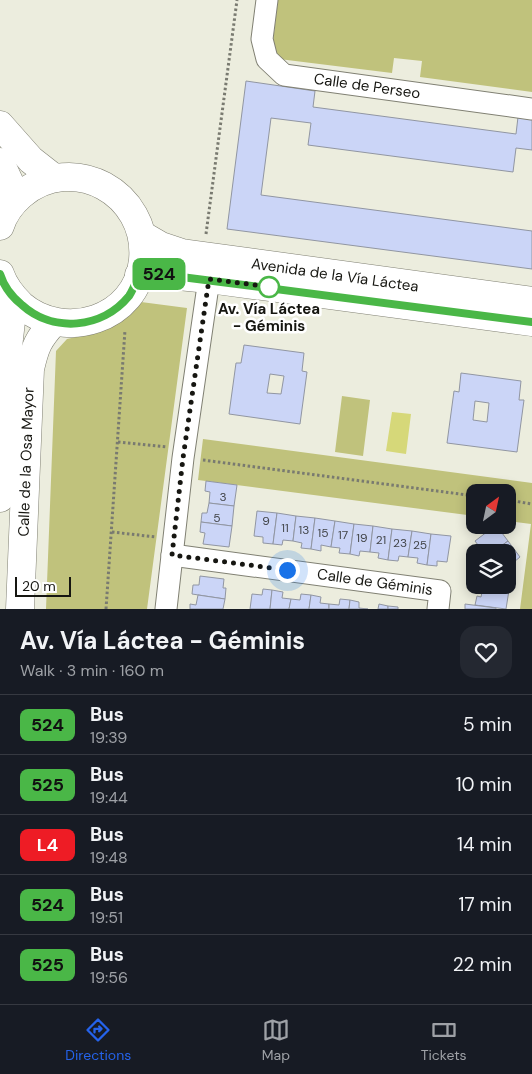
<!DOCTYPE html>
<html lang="en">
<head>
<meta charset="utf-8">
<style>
  :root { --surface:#171b24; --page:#242831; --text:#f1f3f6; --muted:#9ea1a6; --line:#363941; --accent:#2563eb }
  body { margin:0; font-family:"DM Sans",sans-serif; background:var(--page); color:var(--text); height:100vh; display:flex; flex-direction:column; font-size:19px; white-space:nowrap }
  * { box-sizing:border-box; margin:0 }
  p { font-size:16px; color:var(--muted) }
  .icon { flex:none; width:28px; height:28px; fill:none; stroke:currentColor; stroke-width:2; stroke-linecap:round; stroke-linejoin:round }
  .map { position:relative; height:609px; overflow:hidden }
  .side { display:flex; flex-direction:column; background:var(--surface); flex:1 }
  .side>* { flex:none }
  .badge { padding:0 10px; border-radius:8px; font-size:18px; line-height:32px }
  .needle { width:32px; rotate:33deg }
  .controls { position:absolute; left:466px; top:484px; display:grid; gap:10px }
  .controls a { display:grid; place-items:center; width:50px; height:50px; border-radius:10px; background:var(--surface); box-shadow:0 2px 12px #0003; font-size:25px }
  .scale { position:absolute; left:15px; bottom:12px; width:56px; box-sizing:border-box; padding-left:5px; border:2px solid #161611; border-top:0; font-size:14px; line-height:18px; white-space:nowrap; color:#161611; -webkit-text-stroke:4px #fff; paint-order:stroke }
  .you { position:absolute; width:25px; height:25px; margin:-12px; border:4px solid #fff; border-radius:50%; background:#1a73e8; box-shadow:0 0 0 8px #1a73e833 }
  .map>.badge { position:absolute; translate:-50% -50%; box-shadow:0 0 0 2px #fff }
  .round { display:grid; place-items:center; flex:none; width:52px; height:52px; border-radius:15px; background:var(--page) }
  .head { display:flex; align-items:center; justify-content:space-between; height:85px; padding:0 20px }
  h1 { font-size:24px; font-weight:700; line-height:38px }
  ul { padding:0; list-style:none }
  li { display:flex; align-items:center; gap:15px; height:60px; padding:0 20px; border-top:1px solid var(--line) }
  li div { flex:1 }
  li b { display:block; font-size:19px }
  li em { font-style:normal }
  li .badge { min-width:55px; font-weight:700; text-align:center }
  .dock { display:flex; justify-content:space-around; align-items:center; height:70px; border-top:1px solid var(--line); background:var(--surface); font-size:14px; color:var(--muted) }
  .dock a { display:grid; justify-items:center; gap:2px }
  .dock .active { color:var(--accent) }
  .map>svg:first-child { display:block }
</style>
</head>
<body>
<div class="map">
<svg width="532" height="609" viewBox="0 0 532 609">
  <rect width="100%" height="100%" fill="#ecedde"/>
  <!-- green -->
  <g fill="#c0c27c">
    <polygon points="278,0 532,0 532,92 420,77 422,61 394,58 392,73 271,58"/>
    <polygon points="141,302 187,308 147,609 46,609 56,351 67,339 89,334 110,327"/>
    <polygon points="342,396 370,400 363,456 335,452"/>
    <polygon points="203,439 532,483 532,609 520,609 531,524 508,521 508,492 475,492 475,516 198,480"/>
  </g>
  <!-- water -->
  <polygon fill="#d6d879" points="392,412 411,414 406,454 386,451"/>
  <!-- building -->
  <g fill="#cbd5f7" stroke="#9196a2" fill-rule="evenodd">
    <polygon points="246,81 315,91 313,107 516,134 518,117 532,119 532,150 516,148 513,172 308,145 311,123 271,118 261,195 532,231 532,269 227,229"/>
    <path d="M244,345L304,353L302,371L307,372L300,424L229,414L236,363H241ZM270,374L284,376L281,394L267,393Z"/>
    <path d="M461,373L521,381L519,400H524L517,452L447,443L454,391L459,392ZM475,401L489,403L487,422L473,420Z"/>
    <polygon points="206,481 237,485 234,506 209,503 210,492 205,491"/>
    <polygon points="209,503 234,506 232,526 201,522 202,513 207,513"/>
    <polygon points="257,511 277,513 273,544 263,543 263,537 254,536"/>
    <polygon points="277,513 296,516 293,541 283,540 282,545 273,544"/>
    <polygon points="296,516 315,518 311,549 301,548 302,543 293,541"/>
    <polygon points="315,518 335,521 331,547 321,545 321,551 311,549"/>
    <polygon points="335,521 354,524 350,554 339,553 340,548 331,547"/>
    <polygon points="201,522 232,526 229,547 203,544 205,533 200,532"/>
    <polygon points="354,524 373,526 370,552 360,551 359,556 350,554"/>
    <polygon points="496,525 508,541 493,552 477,552 481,549 475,541"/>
    <polygon points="373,526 392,529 388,560 378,558 379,553 370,552"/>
    <polygon points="392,529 412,531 408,557 399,556 398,561 388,560"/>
    <polygon points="412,531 431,534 427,565 417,563 418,558 408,557"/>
    <polygon points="431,534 451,536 447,562 437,561 437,566 427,565"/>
    <polygon points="508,541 520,557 508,567 508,552 493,552"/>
    <polygon points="200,576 224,579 223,588 226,588 225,599 192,594 193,585 199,585"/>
    <polygon points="483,587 509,590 506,609 475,605 477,596 481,597"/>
    <polygon points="263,589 272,590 270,609 250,609 252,594 262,595"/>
    <polygon points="272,590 283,592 282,598 291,599 289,609 270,609"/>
    <polygon points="301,594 311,595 309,609 289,609 291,599 300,600"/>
    <polygon points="198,595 225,599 223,609 190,609 190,604 196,605"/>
    <polygon points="311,595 321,597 320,603 329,604 329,609 309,609"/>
    <polygon points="340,599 350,600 349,609 329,609 329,604 339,605"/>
    <polygon points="350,600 359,602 359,608 368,609 349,609"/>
    <polygon points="379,604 388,606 388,609 378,609"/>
    <polygon points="465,604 496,608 496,609 465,609"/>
    <polygon points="388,606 398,607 398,609 388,609"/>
  </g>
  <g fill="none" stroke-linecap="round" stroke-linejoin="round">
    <defs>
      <g id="street">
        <polyline points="267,0 262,39 267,59 284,75 532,109"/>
        <polyline points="172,555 440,591 438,609"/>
        <polyline points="166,609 183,458 209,279"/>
      </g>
      <g id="secondary">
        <polyline points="0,125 31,160 54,178"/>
        <polyline points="0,162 12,188 12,203"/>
        <path d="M0,226C4,213 12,203 21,195C73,151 149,193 143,260C137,320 64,342 21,305C12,296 4,286 0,274"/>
        <polyline points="142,235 161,246 182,253 532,301"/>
        <polyline points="139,275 158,274 209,279 532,322"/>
        <polyline points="0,498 6,365 11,321 12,297"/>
        <path d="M20,609L30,369C35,347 38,339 54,322"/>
      </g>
    </defs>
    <!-- street casing -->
    <use href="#street" stroke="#808073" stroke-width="23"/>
    <!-- secondary casing -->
    <use href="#secondary" stroke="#808073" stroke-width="29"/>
    <!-- path -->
    <g stroke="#797a70" stroke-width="3" stroke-dasharray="2.5 2.5" stroke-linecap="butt">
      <polyline points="206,234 237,0"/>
      <polyline points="118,442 167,447"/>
      <polyline points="203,460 475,496"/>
      <polyline points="508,500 532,504"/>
      <polyline points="112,532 156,537"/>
      <polyline points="106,609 125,330"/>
    </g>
    <!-- street -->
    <use href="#street" stroke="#fff" stroke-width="21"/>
    <!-- secondary -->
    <use href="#secondary" stroke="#fff" stroke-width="28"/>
  </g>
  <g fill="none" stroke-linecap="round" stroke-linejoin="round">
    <defs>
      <path id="line" d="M0,274C4,287 12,297 22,305C53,333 102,329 129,296C133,290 136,282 139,275L158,274L532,322"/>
    </defs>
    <!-- line casing -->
    <use href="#line" stroke="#fff" stroke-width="11"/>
    <!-- line -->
    <use href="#line" stroke="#4ab747" stroke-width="8"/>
    <!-- walk -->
    <polyline stroke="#161611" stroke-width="5" stroke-dasharray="0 9" points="269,287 271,287 209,279 183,458 172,555 287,570"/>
  </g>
  <!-- markers -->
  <circle fill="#fff" stroke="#4ab747" stroke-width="2.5" cx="269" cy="287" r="10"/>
  <g text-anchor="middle" stroke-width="5" stroke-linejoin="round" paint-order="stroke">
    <!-- number labels -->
    <g font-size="12" fill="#43464a">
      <text x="223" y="501">3</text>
      <text x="217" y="522">5</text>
      <text x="266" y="525">9</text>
      <text x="285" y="532">11</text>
      <text x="304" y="534">13</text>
      <text x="323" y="537">15</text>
      <text x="343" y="539">17</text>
      <text x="362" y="542">19</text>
      <text x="381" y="544">21</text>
      <text x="400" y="547">23</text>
      <text x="420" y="549">25</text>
    </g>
    <!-- street labels -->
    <g font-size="15" fill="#161611" stroke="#fff">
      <text transform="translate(367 86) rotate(8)" y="5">Calle de Perseo</text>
      <text transform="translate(335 275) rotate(8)" y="5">Avenida de la Vía Láctea</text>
      <text transform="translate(26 462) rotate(-88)" y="5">Calle de la Osa Mayor</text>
      <text transform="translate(375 582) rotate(8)" y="5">Calle de Géminis</text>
    </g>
    <!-- stop labels -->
    <g font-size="15" font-weight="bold" fill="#161611" stroke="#fff">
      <text x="269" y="314">Av. Vía Láctea<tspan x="269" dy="17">- Géminis</tspan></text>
    </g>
  </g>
</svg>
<div class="controls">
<a><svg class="needle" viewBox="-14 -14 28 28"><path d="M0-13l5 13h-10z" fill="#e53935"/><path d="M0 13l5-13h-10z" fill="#9ea1a6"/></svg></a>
<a><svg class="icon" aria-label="layers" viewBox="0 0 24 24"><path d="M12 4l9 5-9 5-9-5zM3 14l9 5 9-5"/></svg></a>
</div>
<div class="scale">20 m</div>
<div class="you" style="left:287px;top:570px"></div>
<b class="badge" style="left:159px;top:274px;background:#4ab747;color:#111">524</b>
</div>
<section class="side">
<div class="head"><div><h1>Av. Vía Láctea - Géminis</h1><p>Walk · 3 min · 160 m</p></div><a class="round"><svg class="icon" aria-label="heart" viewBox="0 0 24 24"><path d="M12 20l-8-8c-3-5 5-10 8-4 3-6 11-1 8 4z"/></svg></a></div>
<ul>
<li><span class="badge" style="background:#4ab747;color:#111">524</span><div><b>Bus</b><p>19:39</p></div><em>5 min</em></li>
<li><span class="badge" style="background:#4ab747;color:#111">525</span><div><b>Bus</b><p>19:44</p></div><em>10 min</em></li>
<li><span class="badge" style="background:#ee1c25;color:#fff">L4</span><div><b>Bus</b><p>19:48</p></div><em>14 min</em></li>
<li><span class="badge" style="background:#4ab747;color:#111">524</span><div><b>Bus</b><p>19:51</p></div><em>17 min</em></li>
<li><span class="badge" style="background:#4ab747;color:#111">525</span><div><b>Bus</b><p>19:56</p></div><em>22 min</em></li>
</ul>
</section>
<nav class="dock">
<a class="active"><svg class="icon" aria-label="directions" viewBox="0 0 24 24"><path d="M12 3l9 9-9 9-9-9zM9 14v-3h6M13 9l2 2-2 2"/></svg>Directions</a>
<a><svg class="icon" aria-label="map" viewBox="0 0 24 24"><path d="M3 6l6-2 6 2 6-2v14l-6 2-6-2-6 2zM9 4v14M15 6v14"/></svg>Map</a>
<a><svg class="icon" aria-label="tickets" viewBox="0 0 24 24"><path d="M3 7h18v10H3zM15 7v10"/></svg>Tickets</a>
</nav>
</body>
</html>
